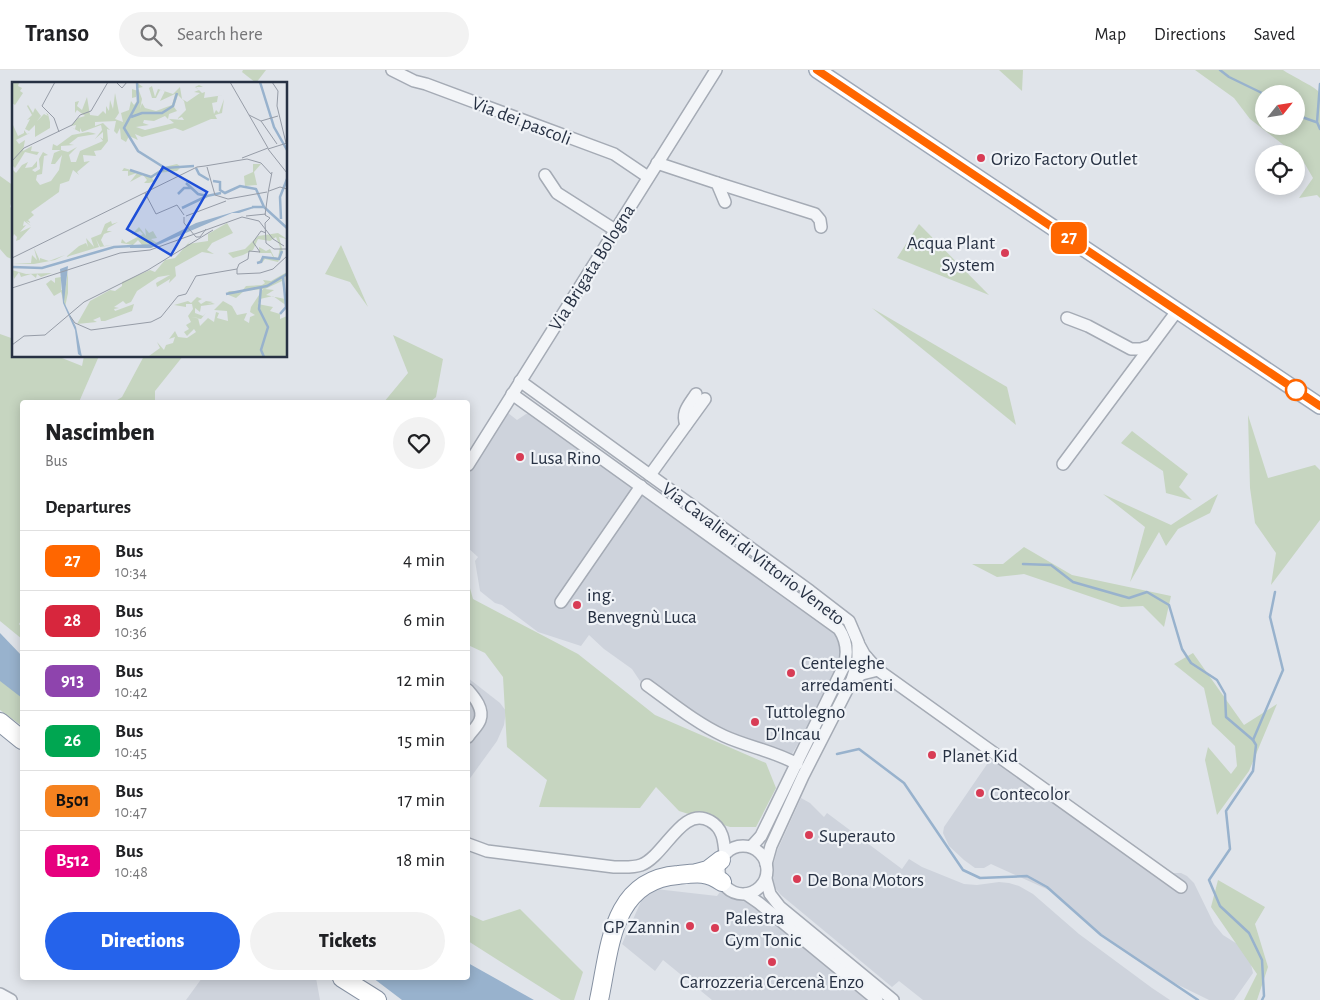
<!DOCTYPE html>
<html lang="en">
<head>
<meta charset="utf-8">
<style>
  :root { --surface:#fff; --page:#f2f2f2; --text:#202124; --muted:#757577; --line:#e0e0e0; --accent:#2563eb }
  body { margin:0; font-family:"Alegreya Sans",sans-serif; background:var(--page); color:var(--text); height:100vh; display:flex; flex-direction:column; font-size:19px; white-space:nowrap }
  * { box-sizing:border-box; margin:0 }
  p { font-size:16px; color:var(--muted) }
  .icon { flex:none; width:28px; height:28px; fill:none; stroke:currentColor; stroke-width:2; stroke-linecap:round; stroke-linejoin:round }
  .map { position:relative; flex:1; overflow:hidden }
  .drawer { position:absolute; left:20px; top:330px; width:450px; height:580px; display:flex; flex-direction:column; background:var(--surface); border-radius:5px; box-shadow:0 2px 12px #0003 }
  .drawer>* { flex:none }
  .badge { padding:0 10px; border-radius:8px; font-size:18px; line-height:32px }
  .needle { width:32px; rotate:60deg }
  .fabs { position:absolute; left:1255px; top:15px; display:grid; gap:10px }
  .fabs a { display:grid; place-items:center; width:50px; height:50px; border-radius:50%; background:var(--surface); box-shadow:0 2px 12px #0003; font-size:25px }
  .map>.badge { position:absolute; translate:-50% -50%; box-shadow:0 0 0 2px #fff }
  h2 { padding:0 25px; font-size:19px; line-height:45px }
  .round { display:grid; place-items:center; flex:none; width:52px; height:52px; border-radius:26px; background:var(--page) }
  .overview { display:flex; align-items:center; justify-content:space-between; height:85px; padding:0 25px }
  h1 { font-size:24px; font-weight:800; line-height:38px }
  .primary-button { display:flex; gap:10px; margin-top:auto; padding:10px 25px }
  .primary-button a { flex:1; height:58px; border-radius:30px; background:var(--accent); color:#fff; font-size:20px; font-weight:800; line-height:58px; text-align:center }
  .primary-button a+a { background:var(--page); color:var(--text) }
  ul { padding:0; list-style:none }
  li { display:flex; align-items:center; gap:15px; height:60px; padding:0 25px; border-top:1px solid var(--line) }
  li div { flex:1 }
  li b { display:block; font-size:19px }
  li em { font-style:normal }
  li .badge { min-width:55px; font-weight:700; text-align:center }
  header { display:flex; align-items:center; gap:30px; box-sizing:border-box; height:70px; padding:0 25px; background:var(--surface); border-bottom:1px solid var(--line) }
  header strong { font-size:24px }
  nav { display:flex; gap:28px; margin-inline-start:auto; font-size:18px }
  .search { width:350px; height:45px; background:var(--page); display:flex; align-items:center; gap:12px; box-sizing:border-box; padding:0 18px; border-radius:28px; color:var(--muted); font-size:19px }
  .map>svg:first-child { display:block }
</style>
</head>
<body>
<header>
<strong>Transo</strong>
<div class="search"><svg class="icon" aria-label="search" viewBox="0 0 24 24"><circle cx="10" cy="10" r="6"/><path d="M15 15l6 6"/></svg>Search here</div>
<nav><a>Map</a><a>Directions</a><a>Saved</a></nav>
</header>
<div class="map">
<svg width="1320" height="930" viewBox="0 0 1320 930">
  <rect width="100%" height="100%" fill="#e0e4ea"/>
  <!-- built -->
  <g fill="#ced3dc">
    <polygon points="504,340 517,350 526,344 532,344 834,559 841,575 841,583 838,593 813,648 792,684 767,675 753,673 719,660 642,614 632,599 604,579 589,565 581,576 538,562 502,535 495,533 480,521 475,491 478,487 468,478 468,397"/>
    <polygon points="468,608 500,633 506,641 504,655 497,671 468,711"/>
    <polygon points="994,684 1169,803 1181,803 1187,806 1194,813 1214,854 1223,865 1242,877 1250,890 1253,903 1234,930 1209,930 1160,906 1110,872 1051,821 991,794 984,798 975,798 964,790 949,776 943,763 944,757"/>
    <polygon points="801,728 810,733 824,747 827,743 902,799 909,789 922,797 964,814 977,815 999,812 1009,813 1019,816 1033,824 1079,864 1152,918 1170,930 923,930 899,911 892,917 781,825 769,811 777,781"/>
    <polygon points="647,818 717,826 720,822 730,824 743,829 766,844 871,930 712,930 663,890 655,901 622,874"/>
    <polygon points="202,908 316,908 320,930 186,930"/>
  </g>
  <!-- green -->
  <g fill="#c6d5c0" fill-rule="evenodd">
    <polygon points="243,0 266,0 256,13 242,2"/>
    <polygon points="999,0 1023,0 1022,21"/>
    <path d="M1195,0H1283C1290,5 1315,17 1318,21C1319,24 1319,27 1320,29V128L1317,125L1299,128L1313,108L1302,89L1250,49L1234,28ZM1264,24H1296V56H1264Z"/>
    <polygon points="0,106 14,116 14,124 10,137 14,139 14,190 7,187 0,179"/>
    <polygon points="919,154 989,225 897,188"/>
    <polygon points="341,175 368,237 350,212 325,204"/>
    <polygon points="872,238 1007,317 1016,355"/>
    <polygon points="0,264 14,269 14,286 57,286 82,296 84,286 99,286 79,332 22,332 22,549 19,554 22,558 22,569 0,551"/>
    <polygon points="393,265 443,289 436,327 430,332 384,332 408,303"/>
    <polygon points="144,286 183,286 155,321 155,332 114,332 122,327"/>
    <polygon points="1248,345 1268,408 1315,395 1320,400 1320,450 1271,515 1276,483 1255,453 1250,418"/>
    <polygon points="1132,361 1188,404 1179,417 1192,430 1166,423 1163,401 1121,373"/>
    <polygon points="1103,424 1171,455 1218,424 1210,443 1178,459 1166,476 1159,462 1130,512 1145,457"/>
    <polygon points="1024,477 1072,505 1171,526 1164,557 1143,536 1121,537 1024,504 997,507 972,494 1003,494"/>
    <polygon points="468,511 473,529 578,584 655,645 766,693 776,718 756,757 730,757 679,741 656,717 640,738 539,737 547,710 507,677 503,607 485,583 468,575"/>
    <polygon points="1193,583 1244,655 1277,634 1249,701 1217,745 1205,690 1208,677 1231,704 1237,696 1235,676 1212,654 1204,618 1174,594"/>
    <polygon points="0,609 22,626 22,656 0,640"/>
    <polygon points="1218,810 1265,837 1255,854 1268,897 1257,930 1244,930 1257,904 1211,837"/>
    <polygon points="520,839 583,902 574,930 561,930 468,871 468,844 483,851"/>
  </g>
  <!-- water -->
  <g fill="#98b2cd">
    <polygon points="0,563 22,586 22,628 0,611"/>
    <polygon points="468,893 534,930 402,930 373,908 468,908"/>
  </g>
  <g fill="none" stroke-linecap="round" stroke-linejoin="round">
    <!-- stream -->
    <g stroke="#98b2cd" stroke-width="2.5">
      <polyline points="1220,0 1229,7 1264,24"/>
      <polyline points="1320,14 1317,52 1320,59"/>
      <polyline points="1296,45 1316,52"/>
      <polyline points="1023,494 1051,495 1073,512 1129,528 1147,522 1169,535 1182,579 1191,593 1217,610 1225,624 1226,647 1253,670 1256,675 1253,701 1226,741 1230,779 1209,810 1220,836 1249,863 1262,890 1264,926 1262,930"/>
      <polyline points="1253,670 1283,600 1270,547 1275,522"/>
      <polyline points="837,684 859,679 904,713 963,800 980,808 1027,806 1047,817 1101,865 1198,930"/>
    </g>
    <defs>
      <g id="minor">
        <polyline points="392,0 414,11 426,14 614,84 648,107"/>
        <polyline points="657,93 717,113 725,132"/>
        <polyline points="545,105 557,123 615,160"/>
        <polyline points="717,113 815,144 820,150 821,157"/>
        <polyline points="1067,248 1088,256 1131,279 1141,279 1150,276"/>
        <polyline points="520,311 810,521 849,551 858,572 858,591 852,610 803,706 771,776 766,794"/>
        <path d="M512,324L839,559C847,571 848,583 844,596L761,766L751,777"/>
        <path d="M686,355C681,342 689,335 696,324"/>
        <polyline points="1063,394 1177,241"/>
        <polyline points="468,395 716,0"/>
        <polyline points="650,405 705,329"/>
        <polyline points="561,532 641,416"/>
        <polyline points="878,600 1181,817"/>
        <polyline points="852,610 862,604 878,600 864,584 858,573"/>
        <path d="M647,615C672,633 696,653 724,666C748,677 774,681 797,694"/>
        <path d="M468,620C475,628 484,639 480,650C478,656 471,662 468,667"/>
        <path d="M468,774L487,781L614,797C622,797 633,798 641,795C665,786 682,735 710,751C723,758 724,771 725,784"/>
        <circle cx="743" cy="800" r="24"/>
        <polyline points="766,809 770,824 780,837 893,930"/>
        <polyline points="746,824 759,833 877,930"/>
        <polyline points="0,924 11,930"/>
      </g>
      <polyline id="major" points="817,0 1320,336"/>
      <g id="highway">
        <polyline points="0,652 22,670"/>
        <polyline points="697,803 708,800 721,790"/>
        <polyline points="342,908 377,930"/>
        <path d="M599,930C610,879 611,810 678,805C696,803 707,801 722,812"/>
      </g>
    </defs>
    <!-- minor casing -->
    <use href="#minor" stroke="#a5abb5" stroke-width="14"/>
    <!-- major casing -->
    <use href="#major" stroke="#9ea8b7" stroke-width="18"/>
    <!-- highway casing -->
    <use href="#highway" stroke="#8691a2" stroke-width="20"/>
    <!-- minor -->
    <use href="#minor" stroke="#f3f5f8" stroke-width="11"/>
    <!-- major -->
    <use href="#major" stroke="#fff" stroke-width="15"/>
    <!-- highway -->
    <use href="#highway" stroke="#fff" stroke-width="18"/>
  </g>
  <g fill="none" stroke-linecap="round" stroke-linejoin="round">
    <defs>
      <polyline id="line" points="817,0 1320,336"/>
    </defs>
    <!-- line casing -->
    <use href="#line" stroke="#fff" stroke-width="11"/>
    <!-- line -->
    <use href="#line" stroke="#f60" stroke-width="8"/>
  </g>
  <!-- markers -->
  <g fill="#d83c55" stroke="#f0f3f7" stroke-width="2">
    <circle cx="981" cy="88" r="5"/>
    <circle cx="1005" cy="183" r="5"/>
    <circle cx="520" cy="387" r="5"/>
    <circle cx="577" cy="535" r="5"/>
    <circle cx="791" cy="603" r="5"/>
    <circle cx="755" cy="652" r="5"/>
    <circle cx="932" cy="685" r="5"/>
    <circle cx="980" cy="723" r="5"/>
    <circle cx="809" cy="765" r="5"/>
    <circle cx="797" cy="809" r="5"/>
    <circle cx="690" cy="856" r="5"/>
    <circle cx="715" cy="858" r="5"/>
    <circle cx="772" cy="892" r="5"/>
  </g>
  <circle fill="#fff" stroke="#f60" stroke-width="2.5" cx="1296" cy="320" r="10"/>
  <g text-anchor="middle" stroke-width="4.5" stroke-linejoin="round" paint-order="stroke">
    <!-- street labels -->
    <g font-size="19" fill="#273143" stroke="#f0f3f7">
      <text transform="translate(522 50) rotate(21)" y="7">Via dei pascoli</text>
      <text transform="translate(591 197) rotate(-58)" y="7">Via Brigata Bologna</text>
      <text transform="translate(754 483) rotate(37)" y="7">Via Cavalieri di Vittorio Veneto</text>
    </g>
    <!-- poi labels -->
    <g font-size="19" fill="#273143" stroke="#f0f3f7" text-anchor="start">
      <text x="991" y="95">Orizo Factory Outlet</text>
      <text x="995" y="179" text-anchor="end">Acqua Plant<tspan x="995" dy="22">System</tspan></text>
      <text x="530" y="394">Lusa Rino</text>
      <text x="587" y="531">ing.<tspan x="587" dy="22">Benvegnù Luca</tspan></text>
      <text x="801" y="599">Centeleghe<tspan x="801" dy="22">arredamenti</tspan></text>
      <text x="765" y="648">Tuttolegno<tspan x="765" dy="22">D'Incau</tspan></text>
      <text x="942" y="692">Planet Kid</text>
      <text x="990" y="730">Contecolor</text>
      <text x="819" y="772">Superauto</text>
      <text x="807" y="816">De Bona Motors</text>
      <text x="725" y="854">Palestra<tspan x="725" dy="22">Gym Tonic</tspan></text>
      <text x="680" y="863" text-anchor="end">GP Zannin</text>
      <text x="772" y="918" text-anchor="middle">Carrozzeria Cercenà Enzo</text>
    </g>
  </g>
  <!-- overview -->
  <g transform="translate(12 12)">
    <rect width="275" height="275" fill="#e0e4ea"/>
    <path d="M0,0H14L7,1L6,4L10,6L8,9L11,11L3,23L0,21ZM124,0L131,5L126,6L130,17L128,27L130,21L133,26L144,29L160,23L163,12L148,19L153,9L148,8L144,16H140L137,6L140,4L143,15L146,7L161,12L168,5L170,17L175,20L188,11L182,10L187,8L183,5L187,3L191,5H184L190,11L193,10L192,16L212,13L206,14L205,20L200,21L202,32L204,28L207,31L212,17L210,31L203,33L205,37H199L171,49L163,46L130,55L123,52L126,58L117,54L114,60L109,57L108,46L105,52L102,49L104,39L83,40V44L91,41L98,48L95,47L96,59L89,68L82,69L84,74L71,73L72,80L78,79L65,90L67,93L61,88L57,99L48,102L47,110L19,130L22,133L16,138L19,141L14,139L19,144L12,139L11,144L14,143L8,150L19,145L7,158L9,157L4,159L5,155L2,152L0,157V87L4,91L10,83L16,80L13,86L20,85L25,79V85L20,88L23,90L28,87L27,77L31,70L36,73L32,74L30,92L25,93L24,98L28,103L39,99L47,88L50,73L43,82H39L42,71L49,68H40L41,62L45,64L60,53L76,50L81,51L84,52L66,55L57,62L62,63L49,64V68L56,70L65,65L57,73L59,80H64L68,69L91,59L88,55L91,57V50L83,57L90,48L89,43L70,50L68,46V50L57,44L63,47L64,43L59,44L66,36L73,34L65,28L63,31V20L67,19L65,24L70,28L75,15L78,33L86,34L91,29L94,32V24L97,29L98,18L101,27L103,11L107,31L103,37L111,40L109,31L117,28L119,19L122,23L125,19V11L124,15L120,16V7L126,9ZM166,13L172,19L174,28L165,37L170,35L172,38L157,37L162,41L133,48L124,45L137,43L131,41L132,38L142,39L153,34L156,37L157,32L165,29L162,25ZM19,20L16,23L21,31L23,26L29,34L25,39L32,32L36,34L34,31L36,32L38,40V46L23,55V43L17,49L13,47L18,37L15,38L20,33L15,24ZM1,43L6,54L12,51V48L15,52L18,51L4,58L7,62L13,58L11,69L20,64L19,69L27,70L25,73L13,70L3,86L0,83ZM165,82L169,85L165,89L145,91L140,97L144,99L137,101H132L135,98L131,93L118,100L125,91L116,94V89H110L112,86L139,94L152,85ZM241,82H249L242,90L245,103L233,104L232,94L241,90ZM99,139L100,142L106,140L96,146L95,149H100L92,152L89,158L92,164L101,163L88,165L84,157L87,165L54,175L67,164L74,161L76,165L74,156L82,165L79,156L89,152L93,142ZM215,141L221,151L200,161L195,168L202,172L190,170L163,185L164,194L157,201L158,197L145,205L144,201L158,193L146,195L125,209L119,220L114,222L111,219L102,225L107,226L102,227L103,229L122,222L120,229L93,239H89L88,235L81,238L85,240L65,242L78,219L98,208L103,209L110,204V200L138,188L143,190L153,178L163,176L179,158L176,162L196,159V152ZM127,145L134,154L133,146L137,151L141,149L145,156L139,157L145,161L133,163H122H130L126,158L121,163L109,161L110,157L114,161L131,152L128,149L119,153ZM266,151L275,157L267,155L271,170L266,180L253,177L250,181H245L251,175H261L259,171H247V165L254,169L258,167L262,175L266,176L268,165L264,155L258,159L246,157L241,168L231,173L221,176L216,171L233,167L246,154ZM22,166L28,179V176L37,179L53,173L43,178L22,182H0L19,181L20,173L25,178ZM0,188L14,192L40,191L29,195L25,192L24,196L19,192L9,195L7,190L2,197ZM56,189V211L53,225L49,210L42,214L34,202L39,198L43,201V196L49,195V208L53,209ZM275,190L272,199L275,224L261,214L248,217L246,222L261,225L258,229L268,232V237L275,234V275L137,274L148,266L145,260L152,268L154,263L161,261L163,255L157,257L163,249L166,255L175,256L184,250L182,247L175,254L172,250L177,247L174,243L179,240L176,234L181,227L180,222H174V225L162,223L176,219L179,221L185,215L190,217L186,219L189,222L194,219L201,220L195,222L200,221L203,222L189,224L188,230L183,226V231L191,234L194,231L189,237L179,235L186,236L188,244L196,236L202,240L204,230L207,231L205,236L216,239L215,229L202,228L211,219L220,224L225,233L235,231L232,238L237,241L238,235L243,233L238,230L239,225L251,207L232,209L224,216L214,212L217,209H230L234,204L250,203L253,201L251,198L259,199ZM270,199L273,217L254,213L262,208L253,207Z" fill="#c6d5c0" fill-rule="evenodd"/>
    <path d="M242,124L251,125L253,126L245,125L227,131H220L139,166H118V163L142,162L184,141ZM56,184L52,220L64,245L70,275L66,272L63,248L51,221L48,187Z" fill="#98b2cd"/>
    <path fill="none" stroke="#98b2cd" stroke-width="2.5" d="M125,0L126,20L112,46L126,69L153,86L182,84M248,0L262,45L275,68M119,35L130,31H150L161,24L165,11M184,86L187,92L197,98M118,88L139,95L152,87M201,99L208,100V108L213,111L228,104L244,107L252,125M174,101L186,112L195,114L209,111M166,112L172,106H180M240,125H252L275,146M170,126L195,114M269,137L268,115L275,97M245,181L249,180L251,175L267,177L270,169M0,185L30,186L102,165L121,164M249,205L247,227L256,245L249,268L252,275M214,212L255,204L275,192M268,232L274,225L271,195"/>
    <path fill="none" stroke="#969ca7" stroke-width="1" d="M43,0L30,24L42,36L47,50M104,0L110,6L115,0M218,0L256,66M260,0L266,9L265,24L274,61M237,33L249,39L265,62M249,39L266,34M256,67L275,91M256,67L275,61M230,76L256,66M0,79L12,66L60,43L68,33L79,29L96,0M193,84L235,77L249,81L260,93M195,85L203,113M257,109L268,105L275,107M133,111L144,132L165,123L172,133M256,111L253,133L258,136L253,141L254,161L262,167H275M256,111L260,90M203,113L216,117L255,110M174,134L214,119M234,134L254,132M172,135V141L184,155H188L194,147M0,176L185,85L193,84M225,187L227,182L236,177L237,169L248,170L241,160L249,149L254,151M225,187V192L248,191L261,187L275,174M0,206L108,171L138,168L230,135L247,139L261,157L272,164M58,234L63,241L79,248L139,240L149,235L166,214L174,212L184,194L225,187M0,263L12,254L33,253L72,220L136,188L201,148"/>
    <path fill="#1d4ed8" fill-opacity="0.15" stroke="#1d4ed8" stroke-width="2.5" d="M151,85L195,110L159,173L115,147Z"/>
    <rect width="275" height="275" fill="none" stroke="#273143" stroke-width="2.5"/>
  </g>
</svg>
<div class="fabs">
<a><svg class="needle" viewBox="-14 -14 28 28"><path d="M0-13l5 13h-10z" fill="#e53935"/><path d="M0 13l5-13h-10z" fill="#757577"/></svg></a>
<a><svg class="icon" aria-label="locate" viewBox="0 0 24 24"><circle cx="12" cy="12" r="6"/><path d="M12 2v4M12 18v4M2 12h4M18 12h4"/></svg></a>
</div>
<b class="badge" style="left:1069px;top:168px;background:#f60;color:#fff">27</b>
<section class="drawer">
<div class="overview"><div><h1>Nascimben</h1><p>Bus</p></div><a class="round"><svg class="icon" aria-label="heart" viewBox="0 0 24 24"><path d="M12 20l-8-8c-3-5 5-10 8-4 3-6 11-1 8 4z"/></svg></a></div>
<h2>Departures</h2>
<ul>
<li><span class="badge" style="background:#f60;color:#fff">27</span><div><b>Bus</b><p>10:34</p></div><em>4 min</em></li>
<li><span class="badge" style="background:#d7263d;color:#fff">28</span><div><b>Bus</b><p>10:36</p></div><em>6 min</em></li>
<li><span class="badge" style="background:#8e44ad;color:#fff">913</span><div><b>Bus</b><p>10:42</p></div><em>12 min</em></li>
<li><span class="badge" style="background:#00a651;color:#fff">26</span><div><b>Bus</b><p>10:45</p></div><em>15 min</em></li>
<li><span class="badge" style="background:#f58220;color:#111">B501</span><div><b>Bus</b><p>10:47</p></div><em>17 min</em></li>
<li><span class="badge" style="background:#e6007e;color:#fff">B512</span><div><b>Bus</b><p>10:48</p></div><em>18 min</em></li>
</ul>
<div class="primary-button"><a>Directions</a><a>Tickets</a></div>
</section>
</div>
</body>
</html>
